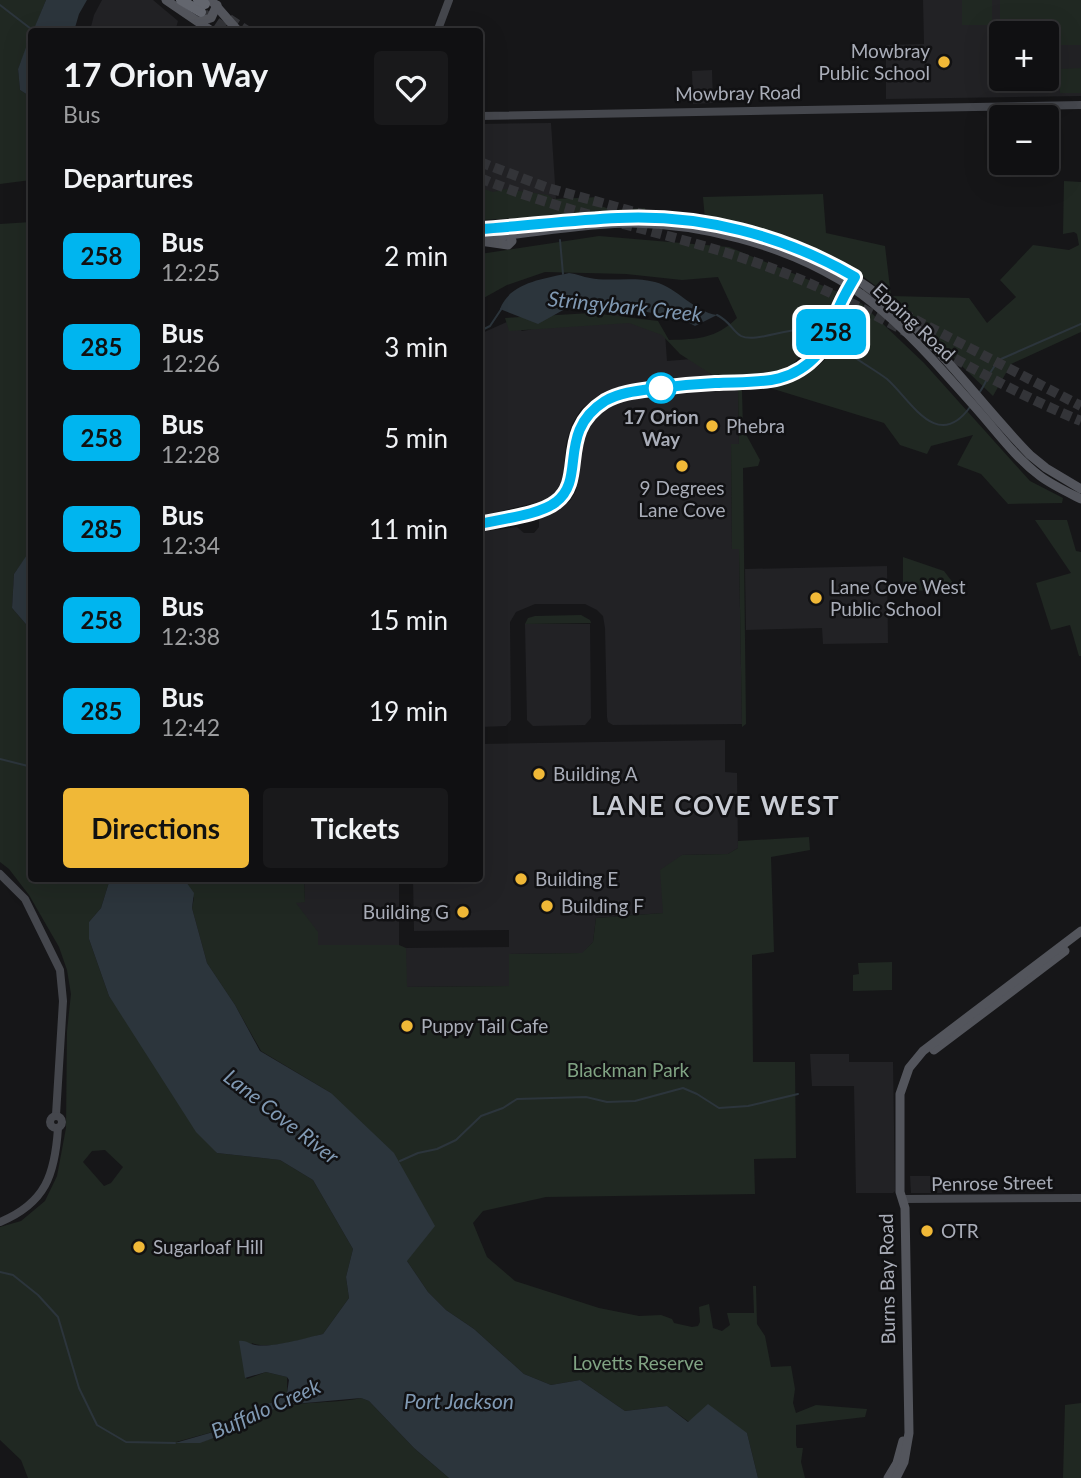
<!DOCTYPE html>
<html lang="en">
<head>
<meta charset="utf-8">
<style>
  :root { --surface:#101012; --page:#19191b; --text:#f1f3f6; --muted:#9c9d9f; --line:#303032; --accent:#f0b837 }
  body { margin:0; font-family:Lato,sans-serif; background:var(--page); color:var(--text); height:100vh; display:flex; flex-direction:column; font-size:26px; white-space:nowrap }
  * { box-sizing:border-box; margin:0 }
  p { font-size:23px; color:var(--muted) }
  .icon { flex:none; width:38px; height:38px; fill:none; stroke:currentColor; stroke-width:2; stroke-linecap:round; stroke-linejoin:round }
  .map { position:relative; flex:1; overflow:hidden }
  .panel { position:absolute; left:28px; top:28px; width:455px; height:854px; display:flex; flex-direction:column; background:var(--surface); border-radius:7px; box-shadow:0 7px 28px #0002,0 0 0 2px var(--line) }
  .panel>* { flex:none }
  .badge { padding:0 14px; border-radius:10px; font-size:24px; line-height:46px }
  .controls { position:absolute; left:989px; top:21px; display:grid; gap:14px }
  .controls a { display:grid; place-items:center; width:70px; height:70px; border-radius:7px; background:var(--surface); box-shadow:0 7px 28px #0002,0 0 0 2px var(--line); font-size:35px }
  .map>.badge { position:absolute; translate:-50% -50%; box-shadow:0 0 0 4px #fff }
  h2 { padding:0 35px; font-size:26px; line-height:63px }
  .round { display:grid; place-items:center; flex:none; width:74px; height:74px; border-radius:7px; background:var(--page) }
  .summary { display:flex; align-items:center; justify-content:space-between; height:119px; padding:0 35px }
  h1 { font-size:33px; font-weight:700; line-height:52px }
  .cta { display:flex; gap:14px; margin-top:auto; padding:14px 35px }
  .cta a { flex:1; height:80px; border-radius:7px; background:var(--accent); color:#111; font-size:28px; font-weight:700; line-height:80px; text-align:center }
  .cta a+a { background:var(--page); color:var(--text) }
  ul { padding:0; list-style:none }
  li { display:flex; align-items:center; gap:21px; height:91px; padding:0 35px }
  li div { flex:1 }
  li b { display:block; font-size:26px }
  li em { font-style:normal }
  li .badge { min-width:77px; font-weight:700; text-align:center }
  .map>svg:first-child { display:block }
</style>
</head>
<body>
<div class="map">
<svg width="1081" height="1478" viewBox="0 0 1081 1478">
  <rect width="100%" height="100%" fill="#161618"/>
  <!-- built -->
  <g fill="#222225" fill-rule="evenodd">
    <polygon points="102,0 153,0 178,21 175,31 90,31 94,15"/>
    <path d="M923,0H1081V96L886,99V45L924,44ZM1001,33H1046V79H1001Z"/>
    <polygon points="712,70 713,103 693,104 692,71"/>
    <polygon points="551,123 556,199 480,191 480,124"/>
    <polygon points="618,314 665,333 667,361 704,358 711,376 631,384 615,388 600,395 581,409 572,424 566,443 563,483 555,494 543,501 480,516 480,334 509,321 522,331"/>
    <polygon points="738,389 739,444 731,444 732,549 739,549 742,724 613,725 608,722 607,717 605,628 603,616 597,610 585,604 535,604 516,612 510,622 511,720 506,726 480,727 480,532 517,527 524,533 534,533 539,527 539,517 553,513 570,501 576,491 582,444 586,433 598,415 610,406 630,398"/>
    <polygon points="887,566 888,643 823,644 822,628 746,630 745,569"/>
    <polygon points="525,624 590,624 591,718 585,725 533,726 527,720"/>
    <polygon points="725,740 725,772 737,773 738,848 728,854 682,855 664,913 596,918 593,942 583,953 510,954 509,986 406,987 406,948 509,947 509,930 414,931 413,879 480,878 480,744"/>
    <polygon points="304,879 399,879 399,945 318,945 295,902 305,902"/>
    <polygon points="810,1054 849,1054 849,1062 893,1062 895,1191 893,1193 856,1193 854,1086 812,1086"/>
    <polygon points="910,1176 942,1176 942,1193 911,1193"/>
  </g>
  <!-- green -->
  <g fill="#202822" fill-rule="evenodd">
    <polygon points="0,0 46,0 18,69 20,90 31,97 31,180 0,184"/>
    <rect x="962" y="0" width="30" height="25"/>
    <polygon points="1000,0 1081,0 1081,45 1047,45 1046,33 1001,33 1000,45"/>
    <polygon points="1081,68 1081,93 1060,93 1059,69"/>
    <polygon points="1064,181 1081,182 1081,332 1011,364 993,396 890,297 856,271 791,241 736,225 705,219 703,197 823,194 826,233 885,246 891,296 969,298 987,323 1016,297 1000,280 1033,245 1069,250 1079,245 1077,234 1074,232 1063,234"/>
    <polygon points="481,188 493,192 506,189 548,195 553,199 600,197 601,206 612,210 645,208 646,212 480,220"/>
    <path d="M31,222L32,549L14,574L12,608L31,630L32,878L110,879L101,908L89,922V939L109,996L217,1153L280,1160L313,1180L353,1249L346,1277L349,1298L323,1334C304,1339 270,1350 252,1343L245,1376L247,1379L266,1372L287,1377V1393L274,1402L259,1406L242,1420L227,1428L176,1442C211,1448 236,1426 266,1412C296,1399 330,1405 361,1398L369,1401L414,1448L449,1478H28L21,1460L0,1440V1227L21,1221L45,1201L57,1176L66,1128L67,1031L71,994L67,970L59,947L29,895L9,869L0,862V224ZM105,1150L123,1167L111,1183L104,1186L83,1162L92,1151Z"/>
    <path d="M599,236L729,247L838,292L812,343L793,364L774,373L714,376L680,354L662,335L629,323L509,331L505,318L592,313L658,321L669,340C698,339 715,339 737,318L718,277L682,280L626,274L545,272L507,285L480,300V254Z"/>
    <path d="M861,303L924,363L1030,481L1063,498L1062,503L1008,504L981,474L957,465L973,435L931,446L927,454L900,445L884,423L767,387C787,381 813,375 826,358C838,343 846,311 861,303Z"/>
    <polygon points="738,389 742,391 743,429 760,460 758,466 743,468 746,724 742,727 739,549 732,549 731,444 739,444"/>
    <polygon points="1035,520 1067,520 1076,551 1081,552 1081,656 1079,656 1070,625 1051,630 1036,583 1071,573"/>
    <polygon points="903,557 944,571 960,592 903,590"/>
    <polygon points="581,615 590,620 591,623 525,624 528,618 535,616"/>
    <polygon points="809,837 810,850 771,857 774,952 752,955 753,1062 795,1062 796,1158 754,1159 755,1194 546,1197 483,1211 473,1223 487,1257 515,1281 599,1308 639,1316 661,1315 672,1319 674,1323 692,1327 698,1326 700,1322 699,1307 709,1304 713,1328 722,1331 730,1325 727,1313 754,1313 753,1286 756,1286 757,1324 765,1336 771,1367 791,1366 795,1389 793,1403 796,1413 816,1405 867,1409 865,1417 796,1425 796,1445 797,1448 803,1448 801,1462 805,1478 758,1478 747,1433 689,1422 667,1406 625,1411 580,1380 551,1385 524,1374 474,1329 446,1310 428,1292 407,1261 331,1093 261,1051 235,1005 207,963 192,908 194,898 184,879 304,879 305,902 296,903 318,932 318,945 399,945 406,948 407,987 509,986 509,954 582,953 593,942 596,918 663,913 660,870 682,855 728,854 738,848 738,841"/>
    <polygon points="892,962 892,990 853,991 853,975 859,974 858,963"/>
    <polygon points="1081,1403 1081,1478 1063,1478 1065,1405"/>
  </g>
  <!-- water -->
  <g fill="#2c353c">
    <polygon points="46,0 87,0 79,14 74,31 33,31"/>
    <polygon points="31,34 31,97 20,90 18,69"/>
    <path d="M569,273C577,274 583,277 590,278C608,282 634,276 655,282C678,288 694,312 717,315L695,326L680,318L636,310L579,306L565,309L538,324L500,309C510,282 544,279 569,273Z"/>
    <polygon points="31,549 31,630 12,608 14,574"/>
    <path d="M110,879H184L194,893L192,908L207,963L235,1005L260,1051L331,1093L394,1153L435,1226L407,1261L428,1292L446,1310L474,1329L524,1374L551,1385L580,1380L625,1411L667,1406L688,1422L708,1404L747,1433L758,1478H449L414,1448L369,1401L361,1398L294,1404L267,1411L228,1433L200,1443H175L227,1428L242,1420L259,1406L274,1402L287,1393L289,1380L287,1377L266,1372L245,1378L239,1341C246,1340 249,1344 255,1345C273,1348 305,1338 323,1334L349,1298L346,1277L353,1249L313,1180L280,1160L217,1153L196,1132L109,996L89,939V922L101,908Z"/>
  </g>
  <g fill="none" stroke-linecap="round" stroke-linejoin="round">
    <!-- stream -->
    <g stroke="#2c353c" stroke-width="2">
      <polyline points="0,5 35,32"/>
      <polyline points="560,240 563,274"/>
      <path d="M717,315C731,322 732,331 741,336C754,343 787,328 804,330C825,331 844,350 860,361C869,367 879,373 887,379C910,399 937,453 970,407"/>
      <polyline points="480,331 490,326 502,308"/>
      <path d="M979,393C988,381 989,369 1001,359L1081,324"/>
      <polyline points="0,759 32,767"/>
      <polyline points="400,1161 418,1153 437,1149 456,1140 481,1116 503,1108 517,1099 586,1097 607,1102 635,1101 683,1088 697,1094 719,1108 748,1106 798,1094"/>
      <polyline points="0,1272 13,1275 38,1295 58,1317 79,1388 97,1425 126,1442 175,1443"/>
    </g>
    <!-- highway-tunnel -->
    <g stroke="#333438" stroke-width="10" stroke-dasharray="10 5" stroke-linecap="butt">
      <polyline points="204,14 231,32"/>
      <polyline points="229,19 249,32"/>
      <polyline points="480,162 548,188 653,217"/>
      <path d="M480,178C581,220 691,235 792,276C892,317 981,380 1081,421"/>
      <polyline points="862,292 1081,406"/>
    </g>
    <!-- secondary -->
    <g stroke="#45474d" stroke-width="8">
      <polyline points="437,32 449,0"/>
      <polyline points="480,116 1081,105"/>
      <polyline points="0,874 25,899 60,970 63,1001 56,1115"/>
      <circle cx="56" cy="1122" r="6"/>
      <polyline points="904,1199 1081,1198"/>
      <path d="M0,1222C46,1203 55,1174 58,1128"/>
    </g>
    <!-- primary -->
    <g stroke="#53555c" stroke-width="9">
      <polyline points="166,0 213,32"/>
      <polyline points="211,0 239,32"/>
      <polyline points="199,21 211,18 217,5"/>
      <path d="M630,218C734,217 837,250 912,324C954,365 989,413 1030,455L1046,468L1081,489"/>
      <polyline points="480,229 585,220"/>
      <path d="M480,238C530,234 581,223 632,223C702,224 780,244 840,280C874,300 905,330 932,359C951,380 970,401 988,422C1004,441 1020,461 1040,476C1052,485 1067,492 1081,499"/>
      <polyline points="480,241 508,245 512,241 509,232"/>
      <polyline points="934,1050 1065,951"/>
      <polyline points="888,1478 897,1463 903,1441"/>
      <polyline points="896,1478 904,1462 909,1433 905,1208 900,1192 900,1094 909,1068 923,1051 1081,931"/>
    </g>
    <!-- highway -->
    <g stroke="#63666e" stroke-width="10">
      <polyline points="181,0 201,12"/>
      <polyline points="198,0 205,4"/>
    </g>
  </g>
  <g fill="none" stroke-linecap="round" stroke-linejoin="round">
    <defs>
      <path id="line" d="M480,229C526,226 572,220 618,218C701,214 783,235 855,277C848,289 840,302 836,315C831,330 828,342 818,354C789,387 754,381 715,383C693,384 672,386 651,389C635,391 619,393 605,401C556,432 587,479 556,502C540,515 500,519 480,524"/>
    </defs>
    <!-- line casing -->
    <use href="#line" stroke="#fff" stroke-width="16"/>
    <!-- line -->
    <use href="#line" stroke="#00b5ef" stroke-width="10"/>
  </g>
  <!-- markers -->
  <g fill="#f0b837" stroke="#111113" stroke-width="2.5">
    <circle cx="944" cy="62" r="7"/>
    <circle cx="712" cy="426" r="7"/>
    <circle cx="682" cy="466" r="7"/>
    <circle cx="816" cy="598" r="7"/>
    <circle cx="539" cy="774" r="7"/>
    <circle cx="521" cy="879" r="7"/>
    <circle cx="547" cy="906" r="7"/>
    <circle cx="463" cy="912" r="7"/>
    <circle cx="407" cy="1026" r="7"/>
    <circle cx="927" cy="1231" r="7"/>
    <circle cx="139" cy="1247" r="7"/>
  </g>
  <circle fill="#fff" stroke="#00b5ef" stroke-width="3.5" cx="661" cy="388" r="14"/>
  <g text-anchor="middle" stroke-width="5" stroke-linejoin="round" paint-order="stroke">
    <!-- poi labels -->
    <g font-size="19" fill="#a9adb8" stroke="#111113" text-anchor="start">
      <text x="930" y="58" text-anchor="end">Mowbray<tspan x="930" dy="22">Public School</tspan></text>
      <text x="726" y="433">Phebra</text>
      <text x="682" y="495" text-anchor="middle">9 Degrees<tspan x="682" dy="22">Lane Cove</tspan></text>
      <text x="830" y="594">Lane Cove West<tspan x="830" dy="22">Public School</tspan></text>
      <text x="553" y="781">Building A</text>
      <text x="535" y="886">Building E</text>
      <text x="561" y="913">Building F</text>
      <text x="449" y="919" text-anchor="end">Building G</text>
      <text x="421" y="1033">Puppy Tail Cafe</text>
      <text x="941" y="1238">OTR</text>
      <text x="153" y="1254">Sugarloaf Hill</text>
    </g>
    <!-- street labels -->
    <g font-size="19" fill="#a9adb8" stroke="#111113">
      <text transform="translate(738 93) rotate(-1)" y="7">Mowbray Road</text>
      <text transform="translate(914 322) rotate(43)" y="7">Epping Road</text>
      <text transform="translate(992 1183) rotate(-1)" y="7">Penrose Street</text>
      <text transform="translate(887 1279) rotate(-91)" y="7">Burns Bay Road</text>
    </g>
    <!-- stop labels -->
    <g font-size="19" font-weight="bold" fill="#a9adb8" stroke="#111113">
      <text x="661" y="424">17 Orion<tspan x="661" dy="22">Way</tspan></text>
    </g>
    <!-- park labels -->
    <g font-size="19" fill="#80a383" stroke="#111113">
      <text x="628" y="1077">Blackman Park</text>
      <text x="638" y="1370">Lovetts Reserve</text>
    </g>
    <!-- water labels -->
    <g font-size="21" font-style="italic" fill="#8099b3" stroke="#111113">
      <text transform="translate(625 307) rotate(6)" y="7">Stringybark Creek</text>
      <text transform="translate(281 1117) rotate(38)" y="7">Lane Cove River</text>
      <text x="459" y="1409">Port Jackson</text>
      <text transform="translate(266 1409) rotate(-24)" y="7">Buffalo Creek</text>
    </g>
    <!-- district labels -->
    <g font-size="26" font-weight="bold" letter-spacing="2" fill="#c9ccd4" stroke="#111113">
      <text x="716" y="815">LANE COVE WEST</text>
    </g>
  </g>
</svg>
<div class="controls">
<a>+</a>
<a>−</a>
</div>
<b class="badge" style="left:831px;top:332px;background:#00b5ef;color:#111">258</b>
<section class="panel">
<div class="summary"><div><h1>17 Orion Way</h1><p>Bus</p></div><a class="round"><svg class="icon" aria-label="heart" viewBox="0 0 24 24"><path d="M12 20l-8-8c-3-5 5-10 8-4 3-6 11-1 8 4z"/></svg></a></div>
<h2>Departures</h2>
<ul>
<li><span class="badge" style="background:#00b5ef;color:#111">258</span><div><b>Bus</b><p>12:25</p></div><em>2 min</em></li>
<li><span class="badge" style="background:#00b5ef;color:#111">285</span><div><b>Bus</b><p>12:26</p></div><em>3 min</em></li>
<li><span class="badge" style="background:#00b5ef;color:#111">258</span><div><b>Bus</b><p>12:28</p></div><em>5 min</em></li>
<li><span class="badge" style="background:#00b5ef;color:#111">285</span><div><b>Bus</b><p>12:34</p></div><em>11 min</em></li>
<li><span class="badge" style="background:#00b5ef;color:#111">258</span><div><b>Bus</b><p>12:38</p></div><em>15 min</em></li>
<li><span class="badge" style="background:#00b5ef;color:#111">285</span><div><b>Bus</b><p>12:42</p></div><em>19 min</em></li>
</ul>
<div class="cta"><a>Directions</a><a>Tickets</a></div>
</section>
</div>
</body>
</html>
